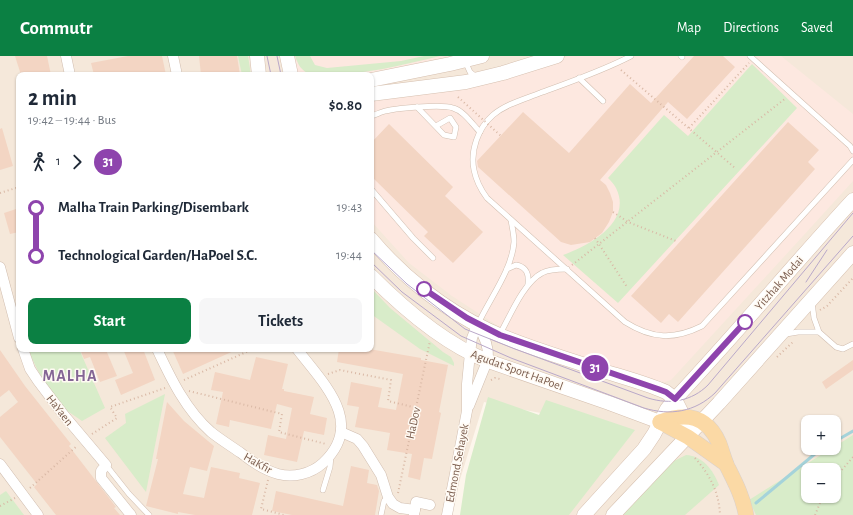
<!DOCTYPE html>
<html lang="en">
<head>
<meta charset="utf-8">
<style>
  :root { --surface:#fff; --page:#f6f6f7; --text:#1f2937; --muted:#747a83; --accent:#0b8043 }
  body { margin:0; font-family:"Alegreya Sans",sans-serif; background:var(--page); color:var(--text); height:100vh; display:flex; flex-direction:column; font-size:15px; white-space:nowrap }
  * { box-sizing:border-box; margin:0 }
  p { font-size:13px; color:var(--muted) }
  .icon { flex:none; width:22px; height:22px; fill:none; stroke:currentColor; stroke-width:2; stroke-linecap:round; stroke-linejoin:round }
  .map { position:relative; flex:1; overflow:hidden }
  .side { position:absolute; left:16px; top:16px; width:358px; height:280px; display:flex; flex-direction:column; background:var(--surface); border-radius:8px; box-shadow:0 1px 3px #0004 }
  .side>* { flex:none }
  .badge { padding:0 8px; border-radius:13px; font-size:14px; line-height:26px }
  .fabs { position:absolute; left:801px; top:359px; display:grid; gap:8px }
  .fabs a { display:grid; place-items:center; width:40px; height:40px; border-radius:8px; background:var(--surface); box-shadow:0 1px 3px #0004; font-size:20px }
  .map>.badge { position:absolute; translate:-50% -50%; box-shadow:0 0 0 2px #fff }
  .legs { display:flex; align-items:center; gap:6px; height:44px; padding:0 12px; font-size:13px }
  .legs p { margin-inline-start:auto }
  .head { display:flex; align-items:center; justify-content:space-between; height:68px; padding:0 12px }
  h1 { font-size:22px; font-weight:700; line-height:30px }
  .button { display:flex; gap:8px; margin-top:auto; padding:8px 12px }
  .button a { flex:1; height:46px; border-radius:8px; background:var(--accent); color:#fff; font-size:16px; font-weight:700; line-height:46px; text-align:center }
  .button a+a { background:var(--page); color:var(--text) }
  ul { padding:0 12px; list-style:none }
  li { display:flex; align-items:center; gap:14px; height:48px; font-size:15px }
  li i { display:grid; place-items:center; width:6px; height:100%; margin:0 5px; background:currentColor }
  li i::after { content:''; width:10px; height:10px; margin:-5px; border:3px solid; border-radius:50%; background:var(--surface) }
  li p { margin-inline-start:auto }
  li:first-child i { background:linear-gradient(#0000 50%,currentColor 0) }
  li:last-child i { background:linear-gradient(currentColor 50%,#0000 0) }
  header { display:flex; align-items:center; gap:24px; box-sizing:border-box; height:56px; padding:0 20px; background:var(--accent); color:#fff }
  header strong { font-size:19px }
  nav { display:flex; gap:22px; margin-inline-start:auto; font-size:14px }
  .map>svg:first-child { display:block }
</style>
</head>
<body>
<header>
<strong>Commutr</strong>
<nav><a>Map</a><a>Directions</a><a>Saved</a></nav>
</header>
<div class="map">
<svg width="853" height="459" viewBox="0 0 853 459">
  <rect width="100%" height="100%" fill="#fdf6ec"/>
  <!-- residential -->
  <path fill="#f5e8da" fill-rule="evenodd" d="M0,0H853V400L808,414L792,459H563L624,373L484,346L449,459H0ZM19,19H371V293H19ZM808,366H834V392H808Z"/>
  <!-- commercial -->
  <g fill="#fde8e0">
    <polygon points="287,0 482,0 371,19 292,19"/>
    <polygon points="568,0 781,0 853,58 853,125 803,180 671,324 665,326 631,320 512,279 452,240 409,207 371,165 371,45 461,33 506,22"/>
  </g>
  <!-- green -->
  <g fill="#d8ecc9" fill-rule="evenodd">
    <polygon points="238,0 248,0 251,19 242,19"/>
    <path d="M295,0H310L315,9L327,12L401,5L424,0H440C402,9 364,19 325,19C320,19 314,20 310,18C301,15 298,8 295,0Z"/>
    <path d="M752,8L797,52L618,247L563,199C589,190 633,166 616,132C614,128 611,125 608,122L664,59L688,80Z"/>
    <polygon points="371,232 390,252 443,296 451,301 454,307 454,310 420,293 371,258"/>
    <path d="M28,293H79L105,352L82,365C77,361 71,358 66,354C49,337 37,315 28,293Z"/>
    <polygon points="165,338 146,436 105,382 126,367 125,358"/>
    <polygon points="488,341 539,359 546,344 635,374 569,459 460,459 466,419"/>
    <path d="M853,379V459H756L749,444L832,392H834V391ZM808,414H834V440H808Z"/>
    <path d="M686,399C703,400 713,414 719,429L685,459H619L674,405Z"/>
    <polygon points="6,435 24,459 0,459 0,439"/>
  </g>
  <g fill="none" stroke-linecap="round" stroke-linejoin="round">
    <!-- stream -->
    <g stroke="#a5d3da" stroke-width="3">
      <polyline points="834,386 853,375"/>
      <polyline points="756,447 816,397 825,392"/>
    </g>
  </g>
  <!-- building -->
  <g fill="#f3d5c3">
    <polygon points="15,0 47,0 51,19 21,19"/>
    <polygon points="128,0 162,0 166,19 94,19 91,7"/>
    <polygon points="199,0 237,0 240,19 201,19"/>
    <polygon points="694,0 723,0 735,11 687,63 668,46 600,124 606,129 610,137 613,146 613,156 609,166 602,177 590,186 571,189 561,186 478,111 477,105 523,56 569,97 630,28 651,47"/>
    <polygon points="788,66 819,94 808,106 815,113 678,266 669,258 661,267 631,240"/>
    <polygon points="389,68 453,131 445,140 483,176 453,207 424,180 428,176 371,120 371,87"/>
    <polygon points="2,72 13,110 0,114 0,73"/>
    <polygon points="19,152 19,176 10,178 4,157"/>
    <polygon points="80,293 108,293 106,294 117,320 100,326 90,301 84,303"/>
    <polygon points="123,293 143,293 155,324 121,339 115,324 133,317"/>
    <polygon points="172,293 238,293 183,318"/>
    <polygon points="339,293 369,293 421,302 421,304 448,309 439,356 441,357 432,403 424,402 420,424 408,421 412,398 387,394 390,377 355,371 359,351 347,349 351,326 382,332 378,351 396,354 403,318 337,306"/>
    <polygon points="0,294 25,330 71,388 69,390 116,451 114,452 120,459 56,459 34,431 37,428 0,381 0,361 18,346 9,334 0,341"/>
    <polygon points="256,301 288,308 282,333 284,333 284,335 314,341 310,358 327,362 324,379 304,375 297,406 264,399 268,379 286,383 292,352 277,348 271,373 230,364 229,371 216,368 223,336 211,334 215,316 250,324"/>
    <polygon points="853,304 853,314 826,333 822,326"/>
    <polygon points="167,346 184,365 214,390 207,415 190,411 183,438 204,442 211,411 240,417 239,422 260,427 252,459 195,459 178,456 178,458 146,450 158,403 156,403"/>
    <polygon points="351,410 369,414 367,427 377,429 379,435 375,459 292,459 272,455 276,435 343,450"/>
  </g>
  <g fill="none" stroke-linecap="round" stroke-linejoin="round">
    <defs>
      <g id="lane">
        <path d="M631,0C602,15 570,26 540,37C525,43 506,48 493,59C478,72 470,95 474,114C476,124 481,134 487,142L625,266C652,283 674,284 702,270L853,104"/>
        <polyline points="681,0 682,1"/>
        <polyline points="750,0 850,90 853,95"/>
        <polyline points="465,5 470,16 476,21"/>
        <polyline points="579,22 603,45"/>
        <polyline points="417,51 444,79 454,81 456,71 450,62 436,70"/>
        <path d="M371,60C375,59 379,57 382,56C394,52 442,48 453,52C464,55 472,68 480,76"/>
        <polyline points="371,133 413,182 433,202"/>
        <path d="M507,213L516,209C527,211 529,218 528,228"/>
        <polyline points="812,246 814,262 819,276 836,291 843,293 853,288"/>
        <path d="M478,268C490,242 512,214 514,186C514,178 512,171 511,164"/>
        <path d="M500,278C510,260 524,226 542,217C549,213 559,213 567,213"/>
        <polyline points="786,278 798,276 819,276"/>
        <polyline points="106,409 129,438 149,459"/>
        <polyline points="323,434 330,411 331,400"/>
        <polyline points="381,459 384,445 388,441"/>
      </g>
      <g id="street">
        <polyline points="66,0 70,19"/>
        <polyline points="173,0 177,19"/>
        <polyline points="0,211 19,282"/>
        <polyline points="23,293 30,313 38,325 63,358 106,409 101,415 101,422 131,459"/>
        <path d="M157,293C171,323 186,354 211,376C221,384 231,390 241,397C252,406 264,414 278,418C293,422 311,418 323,407C366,367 323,327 297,293"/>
        <path d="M469,350L488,303C489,291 484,279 477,269"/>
        <polyline points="341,376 357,383 363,390 381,419 388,441 393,448 400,452 415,454"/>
        <polyline points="0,408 38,459"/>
        <polyline points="414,459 416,446 430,449"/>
        <polyline points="447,459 467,355 467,328 470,297 472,282 477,269"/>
      </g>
      <g id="secondary">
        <polyline points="257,0 259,19"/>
        <polyline points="287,0 291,19"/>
        <polyline points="371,24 450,8 482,0"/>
        <polyline points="371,38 466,26 503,17 557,0"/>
        <path d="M371,183C402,220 443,253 488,274C522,290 559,300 594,312C618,320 643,326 666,336C681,346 684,364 688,381"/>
        <path d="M371,220C404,253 444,288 488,305L609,347L660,366"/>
        <path d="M584,459L644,393L654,378L667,353L675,343C736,278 793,209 853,144"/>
        <polyline points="613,459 719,347 853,197"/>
      </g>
      <g id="primary">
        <path d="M660,366C687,356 707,360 719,387C722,395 724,403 727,410C735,426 743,441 746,459"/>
        <polyline points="660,366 688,381 726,408"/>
      </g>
    </defs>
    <!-- lane casing -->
    <use href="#lane" stroke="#d1beb0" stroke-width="6"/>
    <!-- street casing -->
    <use href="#street" stroke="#d1beb0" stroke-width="11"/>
    <!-- secondary casing -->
    <use href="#secondary" stroke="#d6c0b0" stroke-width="15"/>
    <!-- primary casing -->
    <use href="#primary" stroke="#dad1cd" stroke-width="16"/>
    <!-- path -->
    <g stroke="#d9b8a5" stroke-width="2" stroke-dasharray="1 3" stroke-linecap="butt">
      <polyline points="621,14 735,112"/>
      <polyline points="689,72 749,7"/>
      <polyline points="0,137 19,131"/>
      <polyline points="613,156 628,166 676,185"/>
      <polyline points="595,182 627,231"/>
      <polyline points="572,209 786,42"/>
      <polyline points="820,254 827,250 853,222"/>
      <polyline points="777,301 794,285"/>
      <polyline points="328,318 340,314 391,324 388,345 417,352"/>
      <polyline points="184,324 253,293"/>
      <polyline points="491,324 495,322 500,323"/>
      <polyline points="189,335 282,358 279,376 326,388"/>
      <polyline points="92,378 117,362 110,351 165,332"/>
      <path d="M695,402C710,419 719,436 720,459"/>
      <polyline points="834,423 853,401"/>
      <polyline points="268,424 261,453 284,459"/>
      <polyline points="30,432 77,390"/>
      <polyline points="398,437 430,285"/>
      <polyline points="0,450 15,442"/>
      <polyline points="815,459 823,440"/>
    </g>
    <!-- lane -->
    <use href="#lane" stroke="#fff" stroke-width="5"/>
    <!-- street -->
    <use href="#street" stroke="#fff" stroke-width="10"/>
    <!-- secondary -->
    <use href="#secondary" stroke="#fff" stroke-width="14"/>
    <!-- primary -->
    <use href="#primary" stroke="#fbd9a5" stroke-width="15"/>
    <!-- tram -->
    <g stroke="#b9a8c9" stroke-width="1">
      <polyline points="267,0 271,19"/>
      <polyline points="277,0 281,19"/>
      <path d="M371,194L407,228L465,273L515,293L648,342C670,349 692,345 708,329L853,157"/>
      <path d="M371,206L402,236L461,280L511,302L644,352C670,360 695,356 715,337L853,180"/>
      <polyline points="806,226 827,194"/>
    </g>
    <!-- path-bridge -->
    <polyline stroke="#d9b8a5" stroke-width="2" stroke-dasharray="1 3" stroke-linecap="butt" points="458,41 501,80"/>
  </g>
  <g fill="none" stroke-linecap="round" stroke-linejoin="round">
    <defs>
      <polyline id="line-1" points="424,233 467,262 500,279 658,333 666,336 675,343 745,266"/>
    </defs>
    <!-- line-1 casing -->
    <use href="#line-1" stroke="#fff" stroke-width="9"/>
    <!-- line-1 -->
    <use href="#line-1" stroke="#8e44ad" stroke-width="6"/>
  </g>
  <!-- markers -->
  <g fill="#fff" stroke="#8e44ad" stroke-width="2">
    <circle cx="424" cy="233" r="7"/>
    <circle cx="745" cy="266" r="7"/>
  </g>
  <g text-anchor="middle" stroke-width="3" stroke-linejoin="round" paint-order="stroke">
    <!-- street labels -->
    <g font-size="12" fill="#7a5c4d" stroke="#fffaf3">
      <text transform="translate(779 227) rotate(-49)" y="4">Yitzhak Modai</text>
      <text transform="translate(517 314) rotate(20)" y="4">Agudat Sport HaPoel</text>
      <text transform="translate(60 354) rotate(52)" y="4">HaYaen</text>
      <text transform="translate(413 367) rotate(-78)" y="4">HaDov</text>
      <text transform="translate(258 407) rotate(29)" y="4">HaKfir</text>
      <text transform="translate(457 407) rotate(-79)" y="4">Edmond Sehayek</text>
    </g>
    <!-- district labels -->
    <g font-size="16" font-weight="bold" letter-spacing="1" fill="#846695" stroke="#fffaf3">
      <text x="70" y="325">MALHA</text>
    </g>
  </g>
</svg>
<div class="fabs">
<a>+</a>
<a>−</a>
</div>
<b class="badge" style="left:595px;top:312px;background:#8e44ad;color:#fff">31</b>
<section class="side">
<div class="head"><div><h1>2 min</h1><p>19:42 – 19:44 · Bus</p></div><b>$0.80</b></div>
<div class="legs"><svg class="icon" aria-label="walk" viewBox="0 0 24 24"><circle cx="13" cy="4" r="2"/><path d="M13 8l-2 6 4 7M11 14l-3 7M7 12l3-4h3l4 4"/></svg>1<svg class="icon" aria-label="forward" viewBox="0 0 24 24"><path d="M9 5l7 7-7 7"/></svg><b class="badge" style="background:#8e44ad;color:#fff">31</b></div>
<ul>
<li><i style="color:#8e44ad"></i><b>Malha Train Parking/Disembark</b><p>19:43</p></li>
<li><i style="color:#8e44ad"></i><b>Technological Garden/HaPoel S.C.</b><p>19:44</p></li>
</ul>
<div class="button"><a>Start</a><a>Tickets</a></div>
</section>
</div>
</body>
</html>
